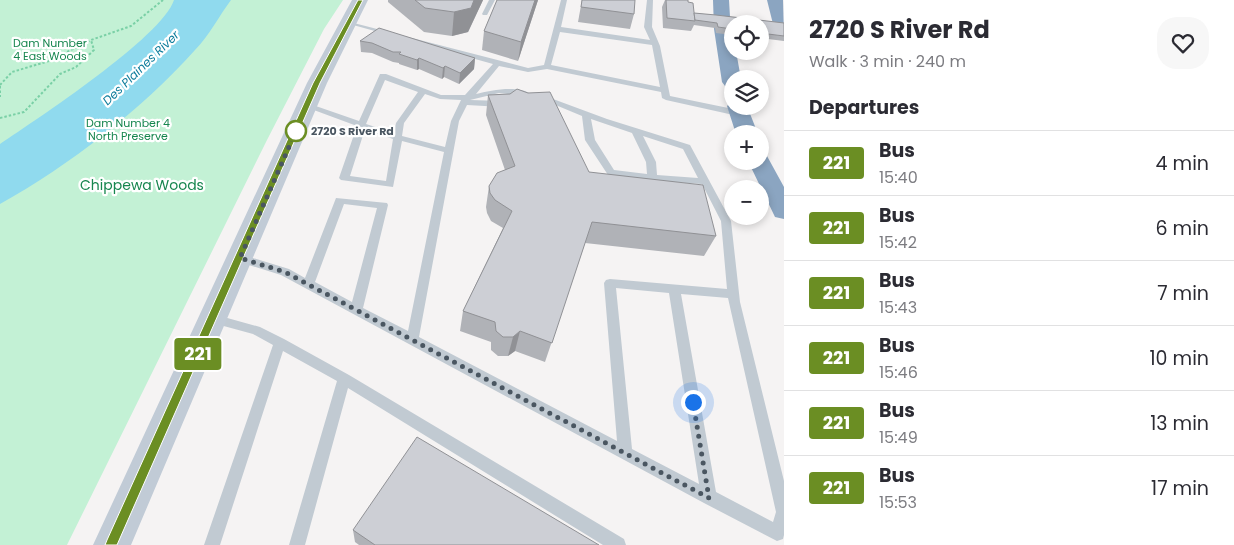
<!DOCTYPE html>
<html lang="en">
<head>
<meta charset="utf-8">
<style>
  :root { --surface:#fff; --page:#f7f7f7; --text:#2b2b33; --muted:#7c7c81; --line:#e1e1e2 }
  body { margin:0; font-family:Poppins,sans-serif; background:var(--page); color:var(--text); height:100vh; display:flex; flex-direction:column; font-size:19px; white-space:nowrap }
  * { box-sizing:border-box; margin:0 }
  p { font-size:16px; color:var(--muted) }
  .icon { flex:none; width:28px; height:28px; fill:none; stroke:currentColor; stroke-width:2; stroke-linecap:round; stroke-linejoin:round }
  .map { position:relative; flex:1; overflow:hidden }
  .details { display:flex; flex-direction:column; background:var(--surface); width:450px }
  .details>* { flex:none }
  .badge { padding:0 10px; border-radius:4px; font-size:18px; line-height:32px }
  .fabs { position:absolute; left:724px; top:15px; display:grid; gap:10px }
  .fabs a { display:grid; place-items:center; width:45px; height:45px; border-radius:50%; background:var(--surface); box-shadow:0 2px 8px #0003; font-size:25px }
  .you { position:absolute; width:25px; height:25px; margin:-12px; border:4px solid #fff; border-radius:50%; background:#1a73e8; box-shadow:0 0 0 8px #1a73e833 }
  .map>.badge { position:absolute; translate:-50% -50%; box-shadow:0 0 0 2px #fff }
  h2 { padding:0 25px; font-size:19px; line-height:45px }
  .round { display:grid; place-items:center; flex:none; width:52px; height:52px; border-radius:20px; background:var(--page) }
  .summary { display:flex; align-items:center; justify-content:space-between; height:85px; padding:0 25px }
  h1 { font-size:24px; font-weight:700; line-height:38px }
  ul { padding:0; list-style:none }
  li { display:flex; align-items:center; gap:15px; height:65px; padding:0 25px; border-top:1px solid var(--line) }
  li div { flex:1 }
  li b { display:block; font-size:19px }
  li em { font-style:normal }
  li .badge { min-width:55px; font-weight:700; text-align:center }
  main { display:flex; flex:1; min-height:0 }
  .map>svg:first-child { display:block }
</style>
</head>
<body>
<main>
<div class="map">
<svg width="784" height="545" viewBox="0 0 784 545">
  <rect width="100%" height="100%" fill="#f5f3f3"/>
  <!-- green -->
  <polygon fill="#c3f1d5" points="0,0 343,0 324,29 267,140 67,545 0,545"/>
  <!-- water -->
  <path fill="#90daee" d="M174,0H231C219,16 209,36 195,50C141,110 70,165 0,204V144C37,119 162,37 174,0Z"/>
  <g fill="none" stroke-linecap="round" stroke-linejoin="round">
    <!-- path -->
    <g stroke="#7ad0a6" stroke-width="2" stroke-dasharray="2.5 2" stroke-linecap="butt">
      <polyline points="0,85 12,72 49,61 91,40 131,26 163,0"/>
      <polyline points="0,86 0,97"/>
      <polyline points="0,118 24,112 60,74 76,67 94,50 91,40"/>
    </g>
    <!-- service -->
    <g fill="#c1cad2" fill-rule="evenodd">
      <polygon points="489,0 495,0 487,15 483,15 482,14"/>
      <path d="M561,0H567L561,27L650,40L644,27L647,0H653L652,27L660,46L670,96L738,110L742,113L738,116L666,100L662,98L661,92L547,69L528,72L499,66L476,94C491,90 518,85 531,94L527,96L499,93L470,100L502,101L506,104L502,107L467,105L459,121L419,337L617,441L604,283L606,280L610,279L727,289L721,221L702,184L652,181L608,175L585,140L582,116L546,101L550,98L553,99L607,119L690,145L731,221L740,302L784,481V535L783,539L777,541L704,503L281,275L236,261L234,258L240,254L289,269L305,278L336,198L387,203L388,205L363,308L408,331L444,152L402,141L393,187L341,180L339,178L357,126L303,106L307,103L310,104L359,121L380,74H386L441,95H465L493,64L346,23V21L528,68L544,65ZM560,32L652,45L660,87L551,65ZM385,80L418,92L396,123L394,133L366,124ZM425,94L440,99L461,100L451,121L445,147L402,136L404,123ZM591,119L632,133L646,162L647,174L614,170L595,140ZM365,129L393,139L386,181L350,176ZM643,136L683,149L698,178L657,175L656,162ZM344,204L377,208L352,302L315,282ZM616,288L669,293L699,484L632,449ZM681,294L728,298L776,512L773,522L716,492Z"/>
      <polygon points="213,314 260,327 284,339 349,375 624,539 626,545 603,545 348,388 305,545 289,545 337,381 283,351 220,545 204,545 273,345 253,334 209,322 207,319 209,316"/>
    </g>
    <!-- secondary -->
    <polygon fill="#c1cbd6" fill-rule="evenodd" points="352,0 368,0 327,83 131,545 93,545 307,83"/>
    <!-- motorway -->
    <g fill="#8ba5c1" fill-rule="evenodd">
      <polygon points="713,0 729,0 732,51 736,51 741,79 732,79 732,88 725,86 722,82 714,29"/>
      <polygon points="767,0 783,0 784,37 778,36 775,32"/>
      <polygon points="732,101 732,106 747,106 758,134 736,134 727,106"/>
      <polygon points="760,154 767,156 784,187 784,219 775,217 748,161 760,161"/>
    </g>
  </g>
  <!-- wall -->
  <g fill="#b0b2b7">
    <polygon points="388,0 483,0 468,32 452,36 424,32 388,2"/>
    <polygon points="497,0 538,0 518,61 482,50 484,31"/>
    <polygon points="582,0 634,14 630,29 578,22"/>
    <polygon points="665,0 688,0 688,2 694,13 784,23 784,41 760,38 760,24 732,24 732,35 716,33 715,28 694,25 691,31 663,28 662,7"/>
    <polygon points="360,41 475,58 474,69 459,84 444,77 442,79 419,69 417,70 399,64 399,63 393,62 372,53 361,52"/>
    <polygon points="488,95 589,172 716,236 704,256 585,243 545,362 515,351 508,356 498,356 491,350 491,342 460,331 463,311 503,228 491,221 487,213 486,207 489,186 505,170 486,115"/>
    <polygon points="353,530 599,545 359,545 355,542"/>
  </g>
  <!-- shaded-wall -->
  <g fill="#909195">
    <polygon points="474,0 483,0 468,32 452,36 454,12"/>
    <polygon points="535,0 538,0 518,61 521,42"/>
    <polygon points="419,58 419,69 417,70 417,60"/>
    <polygon points="475,58 474,69 459,84 460,73"/>
    <polygon points="445,66 444,77 442,79 443,68"/>
    <polygon points="520,331 515,351 508,356 513,337"/>
  </g>
  <!-- building -->
  <g fill="#cdcfd5" stroke="#909195">
    <polygon points="415,0 474,0 471,8 454,12 425,8"/>
    <polygon points="497,0 535,0 521,42 484,31"/>
    <polygon points="582,0 635,0 634,14 581,7"/>
    <polygon points="666,0 688,0 688,2 693,3 695,21 667,18"/>
    <polygon points="694,13 716,15 784,23 784,36 760,33 760,24 732,24 732,29 718,27 717,23 695,20"/>
    <polygon points="379,28 475,58 460,73 445,66 443,68 419,58 417,60 399,54 401,52 393,52 372,43 360,41"/>
    <polygon points="517,89 528,93 550,92 589,172 703,185 716,236 592,222 552,343 520,331 513,337 503,337 496,331 495,322 463,311 512,211 495,200 490,193 489,186 497,173 515,166 488,95 510,94"/>
    <polygon points="417,437 599,545 375,545 353,530"/>
  </g>
  <!-- line -->
  <polygon fill="#6b8e23" stroke="#fff" points="358,0 363,0 320,83 117,545 105,545 107,540 313,83"/>
  <g fill="none" stroke-linecap="round" stroke-linejoin="round">
    <!-- walk -->
    <polyline stroke="#4a5661" stroke-width="5" stroke-dasharray="0 9" points="296,131 240,258 285,272 709,498 693,402"/>
  </g>
  <!-- markers -->
  <circle fill="#fff" stroke="#6b8e23" stroke-width="2.5" cx="296" cy="131" r="10"/>
  <g text-anchor="middle" stroke-width="4.5" stroke-linejoin="round" paint-order="stroke">
    <!-- far-park labels -->
    <g font-size="11" fill="#17864f" stroke="#fff">
      <text x="50" y="47">Dam Number<tspan x="50" dy="13">4 East Woods</tspan></text>
      <text x="128" y="127">Dam Number 4<tspan x="128" dy="13">North Preserve</tspan></text>
    </g>
    <!-- far-stop labels -->
    <g font-size="11" font-weight="bold" fill="#4a5661" stroke="#fff" text-anchor="start">
      <text x="311" y="135">2720 S River Rd</text>
    </g>
    <!-- far-water labels -->
    <g font-size="12" font-style="italic" fill="#0c7c9b" stroke="#fff">
      <text transform="translate(141 68) rotate(-44)" y="4">Des Plaines River</text>
    </g>
    <!-- park labels -->
    <g font-size="14" fill="#17864f" stroke="#fff">
      <text x="142" y="190">Chippewa Woods</text>
    </g>
  </g>
</svg>
<div class="fabs">
<a><svg class="icon" aria-label="locate" viewBox="0 0 24 24"><circle cx="12" cy="12" r="6"/><path d="M12 2v4M12 18v4M2 12h4M18 12h4"/></svg></a>
<a><svg class="icon" aria-label="layers" viewBox="0 0 24 24"><path d="M12 4l9 5-9 5-9-5zM3 14l9 5 9-5"/></svg></a>
<a>+</a>
<a>−</a>
</div>
<div class="you" style="left:693px;top:402px"></div>
<b class="badge" style="left:198px;top:354px;background:#6b8e23;color:#fff">221</b>
</div>
<section class="details">
<div class="summary"><div><h1>2720 S River Rd</h1><p>Walk · 3 min · 240 m</p></div><a class="round"><svg class="icon" aria-label="heart" viewBox="0 0 24 24"><path d="M12 20l-8-8c-3-5 5-10 8-4 3-6 11-1 8 4z"/></svg></a></div>
<h2>Departures</h2>
<ul>
<li><span class="badge" style="background:#6b8e23;color:#fff">221</span><div><b>Bus</b><p>15:40</p></div><em>4 min</em></li>
<li><span class="badge" style="background:#6b8e23;color:#fff">221</span><div><b>Bus</b><p>15:42</p></div><em>6 min</em></li>
<li><span class="badge" style="background:#6b8e23;color:#fff">221</span><div><b>Bus</b><p>15:43</p></div><em>7 min</em></li>
<li><span class="badge" style="background:#6b8e23;color:#fff">221</span><div><b>Bus</b><p>15:46</p></div><em>10 min</em></li>
<li><span class="badge" style="background:#6b8e23;color:#fff">221</span><div><b>Bus</b><p>15:49</p></div><em>13 min</em></li>
<li><span class="badge" style="background:#6b8e23;color:#fff">221</span><div><b>Bus</b><p>15:53</p></div><em>17 min</em></li>
</ul>
</section>
</main>
</body>
</html>
